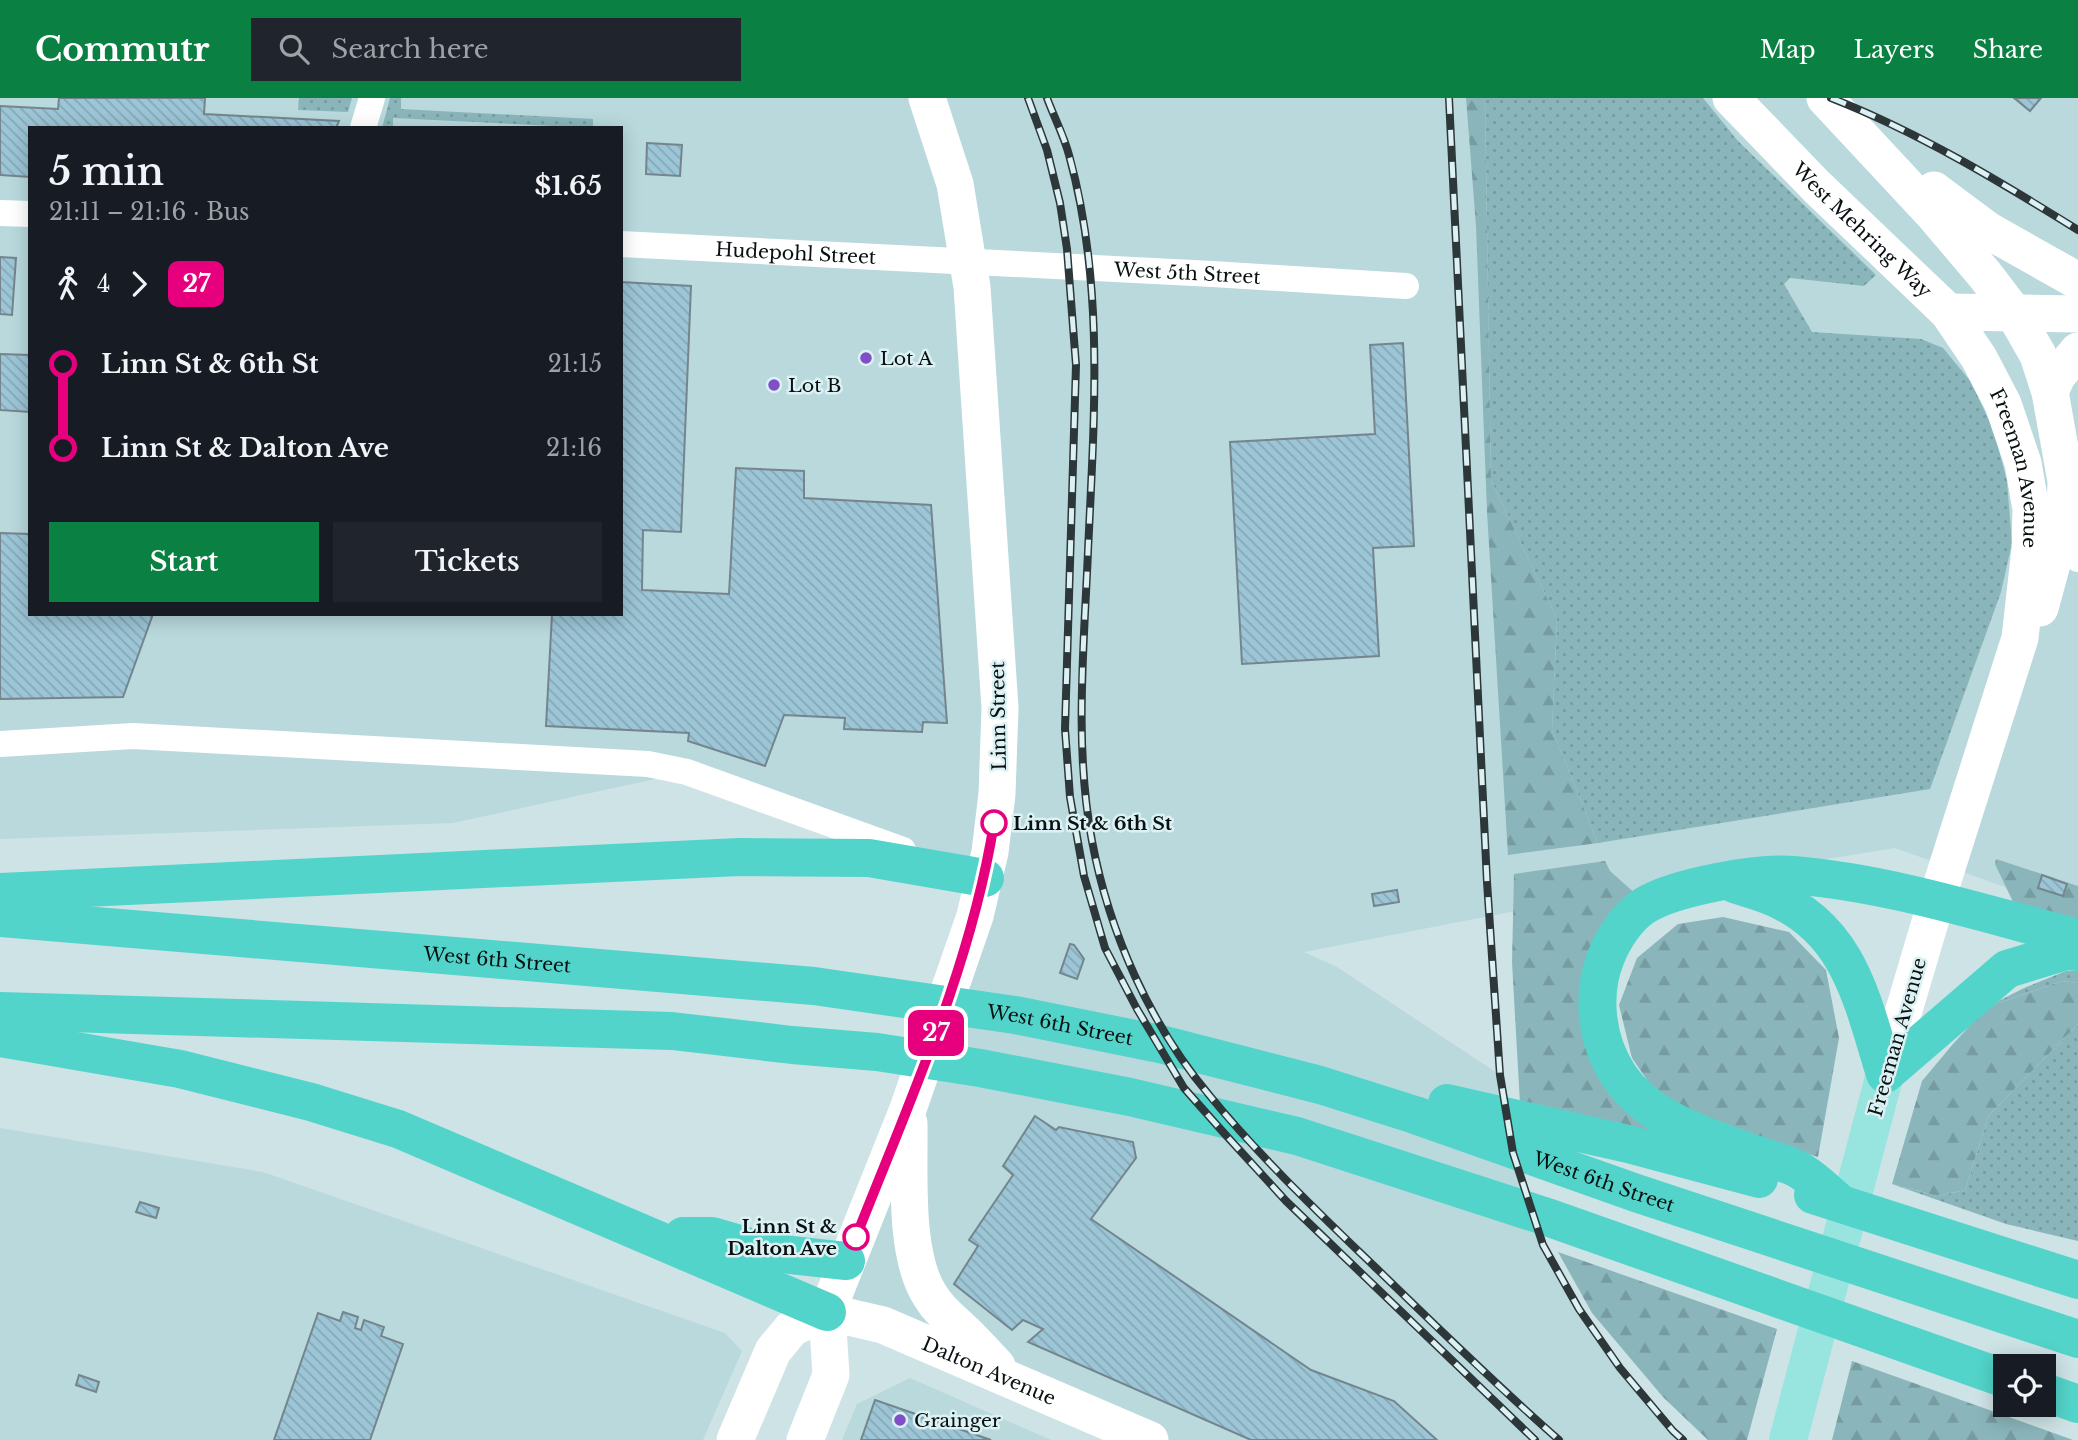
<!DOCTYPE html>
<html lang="en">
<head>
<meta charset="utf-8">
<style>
  :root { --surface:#171b24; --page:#20242c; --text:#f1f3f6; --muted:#9ea1a6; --accent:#0b8043 }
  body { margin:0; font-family:"Libre Baskerville",serif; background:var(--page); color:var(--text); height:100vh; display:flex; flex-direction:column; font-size:26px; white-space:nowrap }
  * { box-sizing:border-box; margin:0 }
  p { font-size:23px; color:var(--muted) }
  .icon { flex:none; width:38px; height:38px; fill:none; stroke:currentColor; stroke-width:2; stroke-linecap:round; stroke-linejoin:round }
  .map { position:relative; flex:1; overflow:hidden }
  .side { position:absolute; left:28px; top:28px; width:595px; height:490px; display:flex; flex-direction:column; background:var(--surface); border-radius:0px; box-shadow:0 4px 18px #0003 }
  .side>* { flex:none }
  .badge { padding:0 14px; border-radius:10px; font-size:24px; line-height:46px }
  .controls { position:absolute; left:1993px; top:1256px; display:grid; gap:14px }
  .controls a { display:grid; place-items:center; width:63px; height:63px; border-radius:0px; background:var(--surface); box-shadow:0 4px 18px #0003; font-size:35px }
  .map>.badge { position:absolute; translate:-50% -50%; box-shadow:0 0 0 4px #fff }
  .legs { display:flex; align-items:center; gap:10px; height:77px; padding:0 21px; font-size:23px }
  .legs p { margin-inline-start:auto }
  .headline { display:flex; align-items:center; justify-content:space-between; height:119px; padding:0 21px }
  h1 { font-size:38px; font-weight:600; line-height:52px }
  .action { display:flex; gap:14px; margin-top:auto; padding:14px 21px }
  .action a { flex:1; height:80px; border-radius:0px; background:var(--accent); color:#fff; font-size:28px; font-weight:600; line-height:80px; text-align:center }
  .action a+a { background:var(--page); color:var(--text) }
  ul { padding:0 21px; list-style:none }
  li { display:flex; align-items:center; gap:24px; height:84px; font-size:26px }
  li i { display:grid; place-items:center; width:10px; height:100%; margin:0 9px; background:currentColor }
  li i::after { content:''; width:18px; height:18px; margin:-9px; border:5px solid; border-radius:50%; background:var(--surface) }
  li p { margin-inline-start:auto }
  li:first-child i { background:linear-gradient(#0000 50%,currentColor 0) }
  li:last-child i { background:linear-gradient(currentColor 50%,#0000 0) }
  header { display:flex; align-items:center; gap:42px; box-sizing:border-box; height:98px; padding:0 35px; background:var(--accent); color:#fff }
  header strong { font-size:33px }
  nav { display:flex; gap:38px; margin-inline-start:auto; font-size:24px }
  .search { width:490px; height:63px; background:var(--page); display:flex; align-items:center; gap:18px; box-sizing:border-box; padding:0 24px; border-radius:0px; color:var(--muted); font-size:26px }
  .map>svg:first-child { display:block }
</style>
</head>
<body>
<header>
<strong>Commutr</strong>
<div class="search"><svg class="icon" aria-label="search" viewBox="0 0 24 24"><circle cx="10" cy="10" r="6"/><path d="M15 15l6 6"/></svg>Search here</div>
<nav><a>Map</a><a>Layers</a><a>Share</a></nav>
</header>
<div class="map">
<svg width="2078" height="1342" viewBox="0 0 2078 1342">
  <defs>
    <pattern id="grass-dots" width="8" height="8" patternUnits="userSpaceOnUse" patternTransform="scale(1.75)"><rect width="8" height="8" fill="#8ab6bb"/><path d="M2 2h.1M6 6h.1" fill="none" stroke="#769ba0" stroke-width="1.8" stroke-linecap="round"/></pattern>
    <pattern id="forest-firs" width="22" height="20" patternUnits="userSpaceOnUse" patternTransform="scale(1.75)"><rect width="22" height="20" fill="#8ab6bb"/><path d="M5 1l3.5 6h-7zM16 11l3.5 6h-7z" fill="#769ba0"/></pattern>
    <pattern id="building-back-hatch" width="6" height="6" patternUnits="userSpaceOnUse" patternTransform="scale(1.75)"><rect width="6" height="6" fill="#9cc5d6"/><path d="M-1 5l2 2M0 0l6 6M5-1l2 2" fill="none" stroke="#85a8b7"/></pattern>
  </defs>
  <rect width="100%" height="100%" fill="#cee3e6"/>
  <!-- built -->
  <g fill="#b9d9dd" fill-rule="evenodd">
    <path d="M0,0H2078V815L1895,750L1567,803L1304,854L1337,869L1500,977L1513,1055L1543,1147L1579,1211L1620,1270L1673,1333L1683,1342H1150L827,1214L985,781L687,674L453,725L0,741ZM30,30H621V516H30Z"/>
    <polygon points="0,1030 263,1074 725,1235 742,1253 703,1342 0,1342"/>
    <polygon points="910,1280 1051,1342 842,1342 857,1306"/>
  </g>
  <!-- grass -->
  <g fill="url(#grass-dots)">
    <polygon points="299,0 352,0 348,14 298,12"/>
    <polygon points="390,0 401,0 401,11 593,21 593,30 393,20 393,30 382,30"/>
    <polygon points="1485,0 1703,0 1738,43 1876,177 1864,188 1790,180 1784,186 1812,234 1921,241 1943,250 1971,284 1994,333 2007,383 2012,445 2001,494 1930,691 1598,745 1552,631 1557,521 1491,382"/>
    <polygon points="2066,873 2078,873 2078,885 2062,883 1987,909 2024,890"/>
    <polygon points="2078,926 2078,1143 2006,1126 1892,1086 1937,1098 1965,1092 1989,1017"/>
  </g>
  <!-- forest -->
  <g fill="url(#forest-firs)">
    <polygon points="1466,0 1485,0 1491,382 1557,521 1552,631 1598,745 1508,757 1487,414 1476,128"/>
    <polygon points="1996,761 2078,788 2078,825 2014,806 1995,766"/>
    <polygon points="1605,763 1610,773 1638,798 1587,872 1668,1039 1520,1006 1512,864 1514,776"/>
    <polygon points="1723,819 1789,834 1826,872 1839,940 1818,1059 1735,1035 1660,1001 1632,960 1619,907 1637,860 1678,826"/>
    <polygon points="2062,883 2078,885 2078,926 1989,1017 1965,1092 1937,1098 1892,1086 1922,983 1953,946 1987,909"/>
    <polygon points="1558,1154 1777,1231 1747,1342 1708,1342 1663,1299 1592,1215"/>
    <polygon points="1852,1263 2073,1342 1832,1342"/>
  </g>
  <!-- building -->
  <g fill="url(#building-back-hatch)" stroke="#74858d" stroke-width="2">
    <polygon points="59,0 205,0 204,16 339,23 336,30 30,30 30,79 0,77 0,8 58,11"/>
    <polygon points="2014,0 2041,0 2030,13"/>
    <polygon points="647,45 682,47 680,78 646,76"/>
    <polygon points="0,159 16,160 12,217 0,216"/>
    <polygon points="621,184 691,188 681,434 643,432 642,492 729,496 736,370 804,373 804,400 931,407 947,625 923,624 922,634 844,631 845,620 784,617 765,668 688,643 689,635 546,628 552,516 621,516"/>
    <polygon points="1403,245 1414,448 1373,450 1379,558 1242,566 1230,344 1375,336 1370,247"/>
    <polygon points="0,256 30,257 30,314 0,312"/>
    <polygon points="0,435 30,436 30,516 153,516 123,599 0,601"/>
    <polygon points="2042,777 2067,786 2063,798 2038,790"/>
    <polygon points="1397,792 1399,804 1374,808 1372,796"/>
    <polygon points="1070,846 1074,847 1084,861 1077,881 1060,875"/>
    <polygon points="1035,1018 1056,1032 1059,1029 1133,1044 1136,1060 1091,1121 1311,1272 1394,1303 1437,1342 1251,1342 1028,1244 1043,1231 1023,1222 1012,1232 954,1186 978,1148 969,1142 1013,1077 1003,1068"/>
    <polygon points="140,1104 159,1110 156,1120 136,1114"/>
    <polygon points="343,1214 358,1219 355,1230 361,1232 364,1222 384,1229 381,1238 403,1246 370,1342 274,1342 318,1215 340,1223"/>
    <polygon points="79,1277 99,1284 96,1294 76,1287"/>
    <polygon points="875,1302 991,1342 861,1342"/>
  </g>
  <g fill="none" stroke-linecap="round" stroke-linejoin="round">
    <!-- street -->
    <g stroke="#fff" stroke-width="26">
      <polyline points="363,30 372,0"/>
      <polyline points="0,115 30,116"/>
      <path id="s1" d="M621,146L1213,176L1406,188"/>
      <polyline points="2065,418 2078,461"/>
      <polyline points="0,646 133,638 648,666 687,674 903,752"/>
    </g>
    <!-- secondary -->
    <g stroke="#fff" stroke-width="37">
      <path id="s2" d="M1731,0L1817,89L1948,214L1979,260L2003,306L2023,365L2031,411L2030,451L2020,540L1936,804L1885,976"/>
      <polyline points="1825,0 1935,118 1985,177 2014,215 2038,257 2050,294 2066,383 2065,418 2040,510"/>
      <polyline points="1934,92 1989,133 2078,183"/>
      <polyline points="1948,214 2078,216"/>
      <polyline points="2050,294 2057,278 2078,253"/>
      <path d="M909,1025C910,1074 903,1158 931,1199C939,1212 949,1220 960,1230C973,1241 985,1256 997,1268"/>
      <path id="s3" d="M827,1214L883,1227L1150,1342"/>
      <polyline points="735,1342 773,1253 792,1230 827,1214"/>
      <polyline points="805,1342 831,1277 827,1214 908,1011 975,818 990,754 997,696 1000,610 972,189 955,86 927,0"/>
    </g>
    <!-- primary -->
    <polyline stroke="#98e5df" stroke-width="38" points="1788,1342 1885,976"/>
    <!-- highway -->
    <g stroke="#53d4ca" stroke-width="38">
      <path d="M1734,786C1746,790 1758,793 1770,798C1850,830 1862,903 1885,976L2007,871L2066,853L2078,854"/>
      <polyline points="0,794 739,759 869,760 985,780"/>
      <path id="s4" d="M0,820L814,888L1015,917L1160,946L1320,987L1415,1017L1636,1095L2078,1241"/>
      <polyline points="0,913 672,933 792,947 877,954 980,970 1130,999 1297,1038 1547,1119 2006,1281"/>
      <polyline points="0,940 180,971 311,1004 398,1031 827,1214"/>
      <polyline points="1447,1005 1628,1046 1759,1081"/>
      <polyline points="1813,1097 2078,1182"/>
      <path d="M1839,1104C1827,1094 1815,1082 1802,1074C1791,1066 1775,1063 1763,1059C1712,1040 1649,1024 1618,976C1596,942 1591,896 1606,859C1613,841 1627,819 1644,808C1674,789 1758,774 1793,777C1890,785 1985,816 2078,840"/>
      <polyline points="683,1138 712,1138 750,1149 791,1157 846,1163"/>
      <polyline points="2044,1294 2078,1306"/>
    </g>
    <defs>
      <g id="rail">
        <polyline points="1028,0 1047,52 1060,105 1067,151 1076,267 1065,631 1070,699 1084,778 1105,850 1137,911 1184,990 1223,1034 1286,1103 1535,1342"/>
        <path d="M1047,0C1054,19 1064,38 1069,57C1105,187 1094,321 1088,453C1084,550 1074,647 1092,743C1109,834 1150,927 1210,998C1260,1059 1318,1114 1375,1169C1435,1227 1495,1286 1559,1342"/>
        <polyline points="1449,0 1487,784 1500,977 1513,1055 1543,1147 1579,1211 1620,1270 1673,1333 1683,1342"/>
        <path d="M1831,0C1918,34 1999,83 2078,132"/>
      </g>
    </defs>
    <!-- rail casing -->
    <use href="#rail" stroke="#2d3739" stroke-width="8"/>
    <!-- rail -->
    <use href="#rail" stroke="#dbf1f3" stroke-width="5" stroke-dasharray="16" stroke-linecap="butt"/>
  </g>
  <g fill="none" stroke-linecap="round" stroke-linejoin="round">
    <defs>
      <path id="line-1" d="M856,1139C909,1004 971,869 994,725"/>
    </defs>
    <!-- line-1 casing -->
    <use href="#line-1" stroke="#fff" stroke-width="16"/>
    <!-- line-1 -->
    <use href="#line-1" stroke="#e6007e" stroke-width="10"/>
  </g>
  <!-- markers -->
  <g fill="#804ec6" stroke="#dbf1f3" stroke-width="2.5">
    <circle cx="866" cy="260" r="7"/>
    <circle cx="774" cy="287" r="7"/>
    <circle cx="900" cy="1322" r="7"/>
  </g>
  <g fill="#fff" stroke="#e6007e" stroke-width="3.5">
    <circle cx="994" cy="725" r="12"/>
    <circle cx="856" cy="1139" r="12"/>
  </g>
  <g text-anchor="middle" stroke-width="5" stroke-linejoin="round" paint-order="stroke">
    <!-- street labels -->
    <g font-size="19" fill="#081011" stroke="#dbf1f3">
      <text dy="7" stroke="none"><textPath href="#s2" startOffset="186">West Mehring Way</textPath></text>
      <text dy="7" stroke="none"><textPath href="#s1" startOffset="175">Hudepohl Street</textPath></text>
      <text dy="7" stroke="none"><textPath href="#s1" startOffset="567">West 5th Street</textPath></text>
      <text dy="7" stroke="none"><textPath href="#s2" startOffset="478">Freeman Avenue</textPath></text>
      <text transform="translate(998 618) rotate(-91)" y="7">Linn Street</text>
      <text dy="7" stroke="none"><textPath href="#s4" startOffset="499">West 6th Street</textPath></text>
      <text dy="7" stroke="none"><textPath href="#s4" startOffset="1066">West 6th Street</textPath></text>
      <text transform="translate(1897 939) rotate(-74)" y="7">Freeman Avenue</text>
      <text dy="7" stroke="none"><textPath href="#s4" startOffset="1633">West 6th Street</textPath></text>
      <text dy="7" stroke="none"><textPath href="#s3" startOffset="173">Dalton Avenue</textPath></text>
    </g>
    <!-- poi labels -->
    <g font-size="19" fill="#081011" stroke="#dbf1f3" text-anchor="start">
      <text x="880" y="267">Lot A</text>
      <text x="788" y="294">Lot B</text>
      <text x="914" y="1329">Grainger</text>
    </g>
    <!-- stop labels -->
    <g font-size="19" font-weight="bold" fill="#081011" stroke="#dbf1f3" text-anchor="start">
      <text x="1013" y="732">Linn St &amp; 6th St</text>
      <text x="837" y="1135" text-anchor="end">Linn St &amp;<tspan x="837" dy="22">Dalton Ave</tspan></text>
    </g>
  </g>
</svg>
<div class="controls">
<a><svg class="icon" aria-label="locate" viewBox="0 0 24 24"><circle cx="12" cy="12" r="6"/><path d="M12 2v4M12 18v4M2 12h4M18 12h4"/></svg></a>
</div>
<b class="badge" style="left:936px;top:935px;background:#e6007e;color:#fff">27</b>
<section class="side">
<div class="headline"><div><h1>5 min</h1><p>21:11 – 21:16 · Bus</p></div><b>$1.65</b></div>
<div class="legs"><svg class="icon" aria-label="walk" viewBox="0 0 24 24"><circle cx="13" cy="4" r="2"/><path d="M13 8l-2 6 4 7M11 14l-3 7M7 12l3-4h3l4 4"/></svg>4<svg class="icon" aria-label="forward" viewBox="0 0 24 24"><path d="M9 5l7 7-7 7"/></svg><b class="badge" style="background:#e6007e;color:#fff">27</b></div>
<ul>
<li><i style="color:#e6007e"></i><b>Linn St &amp; 6th St</b><p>21:15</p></li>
<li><i style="color:#e6007e"></i><b>Linn St &amp; Dalton Ave</b><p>21:16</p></li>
</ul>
<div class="action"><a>Start</a><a>Tickets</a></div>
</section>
</div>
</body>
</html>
